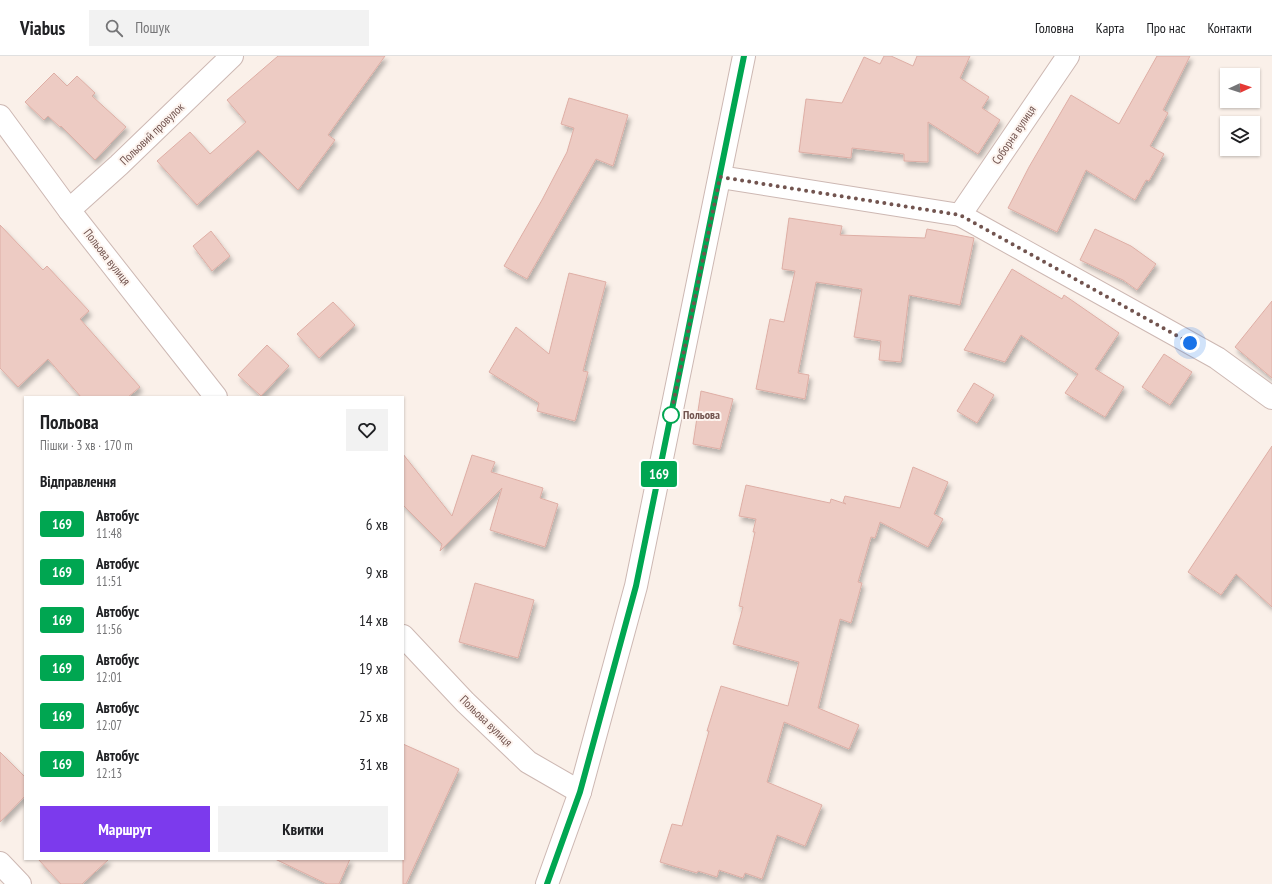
<!DOCTYPE html>
<html lang="uk">
<head>
<meta charset="utf-8">
<style>
  :root { --surface:#fff; --page:#f2f2f2; --text:#202124; --muted:#757577; --line:#e0e0e0; --accent:#7c3aed }
  body { margin:0; font-family:"PT Sans Narrow",sans-serif; background:var(--page); color:var(--text); height:100vh; display:flex; flex-direction:column; font-size:15px; white-space:nowrap }
  * { box-sizing:border-box; margin:0 }
  p { font-size:13px; color:var(--muted) }
  .icon { flex:none; width:22px; height:22px; fill:none; stroke:currentColor; stroke-width:2; stroke-linecap:round; stroke-linejoin:round }
  .map { position:relative; flex:1; overflow:hidden }
  .side { position:absolute; left:24px; top:340px; width:380px; height:464px; display:flex; flex-direction:column; background:var(--surface); border-radius:0px; box-shadow:0 1px 3px #0004 }
  .side>* { flex:none }
  .badge { padding:0 8px; border-radius:3px; font-size:14px; line-height:26px }
  .needle { width:26px; rotate:87deg }
  .buttons { position:absolute; left:1220px; top:12px; display:grid; gap:8px }
  .buttons a { display:grid; place-items:center; width:40px; height:40px; border-radius:0px; background:var(--surface); box-shadow:0 1px 3px #0004; font-size:20px }
  .you { position:absolute; width:20px; height:20px; margin:-10px; border:3px solid #fff; border-radius:50%; background:#1a73e8; box-shadow:0 0 0 6px #1a73e833 }
  .map>.badge { position:absolute; translate:-50% -50%; box-shadow:0 0 0 2px #fff }
  h2 { padding:0 16px; font-size:15px; line-height:36px }
  .round { display:grid; place-items:center; flex:none; width:42px; height:42px; border-radius:0px; background:var(--page) }
  .head { display:flex; align-items:center; justify-content:space-between; height:68px; padding:0 16px }
  h1 { font-size:19px; font-weight:700; line-height:30px }
  .primary-button { display:flex; gap:8px; margin-top:auto; padding:8px 16px }
  .primary-button a { flex:1; height:46px; border-radius:0px; background:var(--accent); color:#fff; font-size:16px; font-weight:700; line-height:46px; text-align:center }
  .primary-button a+a { background:var(--page); color:var(--text) }
  ul { padding:0; list-style:none }
  li { display:flex; align-items:center; gap:12px; height:48px; padding:0 16px }
  li div { flex:1 }
  li b { display:block; font-size:15px }
  li em { font-style:normal }
  li .badge { min-width:44px; font-weight:700; text-align:center }
  header { display:flex; align-items:center; gap:24px; box-sizing:border-box; height:56px; padding:0 20px; background:var(--surface); border-bottom:1px solid var(--line) }
  header strong { font-size:19px }
  nav { display:flex; gap:22px; margin-inline-start:auto; font-size:14px }
  .search { width:280px; height:36px; background:var(--page); display:flex; align-items:center; gap:10px; box-sizing:border-box; padding:0 14px; border-radius:0px; color:var(--muted); font-size:15px }
  .map>svg:first-child { display:block }
</style>
</head>
<body>
<header>
<strong>Viabus</strong>
<div class="search"><svg class="icon" aria-label="search" viewBox="0 0 24 24"><circle cx="10" cy="10" r="6"/><path d="M15 15l6 6"/></svg>Пошук</div>
<nav><a>Головна</a><a>Карта</a><a>Про нас</a><a>Контакти</a></nav>
</header>
<div class="map">
<svg width="1272" height="828" viewBox="0 0 1272 828">
  <defs>
    <filter id="shadow"><feDropShadow dx="2.5" dy="4.5" stdDeviation="2" flood-color="#0004"/></filter>
  </defs>
  <rect width="100%" height="100%" fill="#faf0e9"/>
  <!-- building -->
  <g fill="#edcbc3" stroke="#deaea5" filter="url(#shadow)">
    <polygon points="278,0 385,0 328,79 335,84 298,134 258,94 197,149 157,105 190,76 210,98 246,66 227,44"/>
    <polygon points="884,0 891,0 913,10 917,0 970,0 960,22 989,41 982,52 1000,64 978,98 928,66 928,106 904,105 904,98 852,92 851,102 799,96 806,43 842,47 864,1 880,8"/>
    <polygon points="1157,0 1190,0 1163,54 1168,57 1150,90 1164,98 1149,125 1146,124 1135,144 1086,114 1057,176 1008,152 1029,111 1071,39 1119,68"/>
    <polygon points="54,17 67,30 77,20 95,37 92,40 126,71 95,104 61,70 60,71 48,60 44,64 25,46"/>
    <polygon points="569,42 628,59 613,110 596,103 527,223 504,210 542,144 567,96 574,72 561,68"/>
    <polygon points="789,162 842,170 840,179 925,182 927,173 974,182 960,249 909,239 901,306 879,304 881,285 854,281 862,233 816,226 798,317 809,319 805,343 756,333 770,263 784,266 795,215 782,213"/>
    <polygon points="0,169 43,214 47,210 89,255 80,263 140,331 128,341 81,341 48,303 18,331 0,312"/>
    <polygon points="1095,173 1131,190 1156,208 1137,234 1123,224 1080,204"/>
    <polygon points="211,175 230,200 212,215 193,190"/>
    <polygon points="1012,213 1062,243 1064,239 1119,277 1095,313 1124,331 1105,361 1065,337 1078,318 1021,279 1005,306 964,294"/>
    <polygon points="569,217 606,226 583,315 588,316 575,365 537,355 539,347 489,316 516,271 549,298"/>
    <polygon points="1272,245 1272,322 1235,291"/>
    <polygon points="333,246 355,269 319,302 297,278"/>
    <polygon points="267,289 289,310 261,340 238,319"/>
    <polygon points="1164,298 1192,316 1170,349 1142,331"/>
    <polygon points="974,327 994,339 977,367 957,355"/>
    <polygon points="701,335 733,343 720,393 693,388"/>
    <polygon points="1272,390 1272,551 1236,518 1221,539 1188,516"/>
    <polygon points="403,398 452,460 472,399 495,406 491,416 543,432 540,442 558,448 545,491 490,474 502,432 440,495 442,488 403,449"/>
    <polygon points="913,411 948,426 934,458 943,463 928,491 880,466 875,482 871,481 858,526 862,527 851,567 840,563 818,652 859,669 849,693 784,666 767,726 822,749 805,790 777,779 762,823 745,817 743,822 719,814 717,821 698,815 697,817 660,806 672,768 682,770 709,675 707,675 721,630 788,650 799,606 733,588 743,551 739,550 755,476 753,476 756,463 739,460 746,429 830,447 831,443 846,448 843,446 845,440 900,452"/>
    <polygon points="475,527 534,544 518,602 459,586"/>
    <polygon points="403,688 459,713 406,828 403,828"/>
    <polygon points="0,696 25,721 25,740 0,766"/>
    <polygon points="38,803 109,803 82,828 61,828"/>
    <polygon points="275,803 350,803 339,828 327,828"/>
  </g>
  <g fill="none" stroke-linecap="round" stroke-linejoin="round">
    <defs>
      <g id="minor">
        <polyline points="0,60 69,154 216,341"/>
        <polyline points="720,121 960,159 1217,302 1272,342"/>
        <polyline points="69,154 119,109 232,0"/>
        <polyline points="960,159 1068,0"/>
        <polyline points="403,580 465,646 528,706 580,736"/>
        <polyline points="0,807 20,828"/>
      </g>
      <polyline id="tertiary" points="547,828 580,736 636,530 744,0"/>
    </defs>
    <!-- minor casing -->
    <use href="#minor" stroke="#cdb8b3" stroke-width="24"/>
    <!-- tertiary casing -->
    <use href="#tertiary" stroke="#cdb8b3" stroke-width="24"/>
    <!-- minor -->
    <use href="#minor" stroke="#fff" stroke-width="22"/>
    <!-- tertiary -->
    <use href="#tertiary" stroke="#fff" stroke-width="22"/>
  </g>
  <g fill="none" stroke-linecap="round" stroke-linejoin="round">
    <defs>
      <polyline id="line" points="547,828 580,736 636,530 744,0"/>
    </defs>
    <!-- line casing -->
    <use href="#line" stroke="#fff" stroke-width="9"/>
    <!-- line -->
    <use href="#line" stroke="#00a651" stroke-width="6"/>
    <!-- walk -->
    <polyline stroke="#72544f" stroke-width="4" stroke-dasharray="0 7.2" points="671,359 670,363 720,121 960,159 1190,287"/>
  </g>
  <!-- markers -->
  <circle fill="#fff" stroke="#00a651" stroke-width="2" cx="671" cy="359" r="8"/>
  <g text-anchor="middle" stroke-width="4" stroke-linejoin="round" paint-order="stroke">
    <!-- street labels -->
    <g font-size="12" fill="#72544f" stroke="#fdf4ef">
      <text transform="translate(152 78) rotate(-44)" y="4">Польовий провулок</text>
      <text transform="translate(1014 79) rotate(-56)" y="4">Соборна вулиця</text>
      <text transform="translate(107 201) rotate(52)" y="4">Польова вулиця</text>
      <text transform="translate(486 665) rotate(44)" y="4">Польова вулиця</text>
    </g>
    <!-- stop labels -->
    <g font-size="12" font-weight="bold" fill="#72544f" stroke="#fdf4ef" text-anchor="start">
      <text x="683" y="363">Польова</text>
    </g>
  </g>
</svg>
<div class="buttons">
<a><svg class="needle" viewBox="-14 -14 28 28"><path d="M0-13l5 13h-10z" fill="#e53935"/><path d="M0 13l5-13h-10z" fill="#757577"/></svg></a>
<a><svg class="icon" aria-label="layers" viewBox="0 0 24 24"><path d="M12 4l9 5-9 5-9-5zM3 14l9 5 9-5"/></svg></a>
</div>
<div class="you" style="left:1190px;top:287px"></div>
<b class="badge" style="left:659px;top:418px;background:#00a651;color:#fff">169</b>
<section class="side">
<div class="head"><div><h1>Польова</h1><p>Пішки · 3 хв · 170 m</p></div><a class="round"><svg class="icon" aria-label="heart" viewBox="0 0 24 24"><path d="M12 20l-8-8c-3-5 5-10 8-4 3-6 11-1 8 4z"/></svg></a></div>
<h2>Відправлення</h2>
<ul>
<li><span class="badge" style="background:#00a651;color:#fff">169</span><div><b>Автобус</b><p>11:48</p></div><em>6 хв</em></li>
<li><span class="badge" style="background:#00a651;color:#fff">169</span><div><b>Автобус</b><p>11:51</p></div><em>9 хв</em></li>
<li><span class="badge" style="background:#00a651;color:#fff">169</span><div><b>Автобус</b><p>11:56</p></div><em>14 хв</em></li>
<li><span class="badge" style="background:#00a651;color:#fff">169</span><div><b>Автобус</b><p>12:01</p></div><em>19 хв</em></li>
<li><span class="badge" style="background:#00a651;color:#fff">169</span><div><b>Автобус</b><p>12:07</p></div><em>25 хв</em></li>
<li><span class="badge" style="background:#00a651;color:#fff">169</span><div><b>Автобус</b><p>12:13</p></div><em>31 хв</em></li>
</ul>
<div class="primary-button"><a>Маршрут</a><a>Квитки</a></div>
</section>
</div>
</body>
</html>
